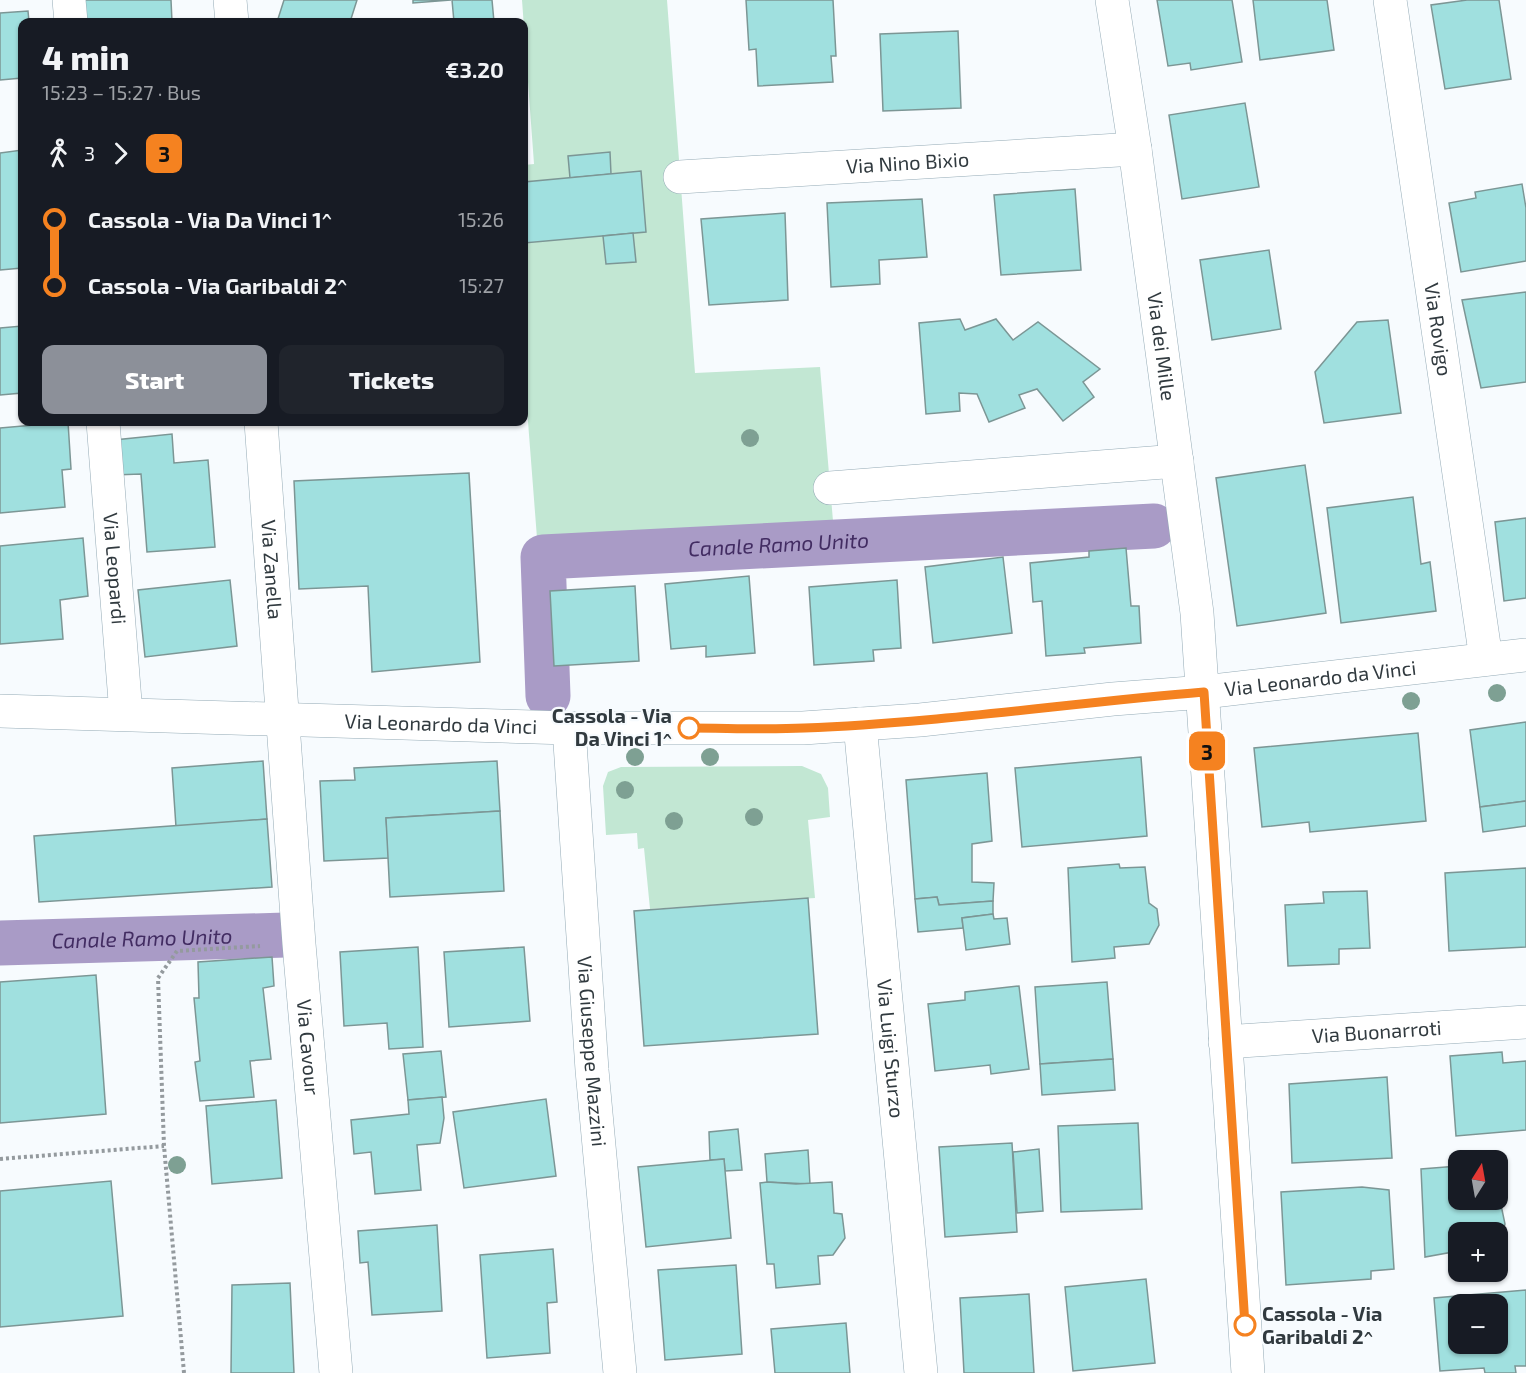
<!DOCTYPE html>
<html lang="en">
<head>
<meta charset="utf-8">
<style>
  :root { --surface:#171b24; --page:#20242c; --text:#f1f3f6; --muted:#9ea1a6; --accent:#8c9099 }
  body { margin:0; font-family:"Exo 2",sans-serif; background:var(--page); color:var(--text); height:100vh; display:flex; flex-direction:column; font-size:22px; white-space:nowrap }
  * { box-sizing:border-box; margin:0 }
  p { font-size:20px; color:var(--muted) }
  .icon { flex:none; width:33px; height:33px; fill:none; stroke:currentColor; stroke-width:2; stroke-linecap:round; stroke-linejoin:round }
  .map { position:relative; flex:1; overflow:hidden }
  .side { position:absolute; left:18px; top:18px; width:510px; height:408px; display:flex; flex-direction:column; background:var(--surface); border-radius:12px; box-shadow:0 2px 4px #0004 }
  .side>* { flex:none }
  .badge { padding:0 12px; border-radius:9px; font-size:21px; line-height:39px }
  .needle { width:39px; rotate:11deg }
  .controls { position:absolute; left:1448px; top:1150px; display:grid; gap:12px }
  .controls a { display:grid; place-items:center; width:60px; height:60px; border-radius:12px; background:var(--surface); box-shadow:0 2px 4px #0004; font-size:30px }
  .map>.badge { position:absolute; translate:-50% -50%; box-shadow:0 0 0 3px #fff }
  .legs { display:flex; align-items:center; gap:9px; height:66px; padding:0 24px; font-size:20px }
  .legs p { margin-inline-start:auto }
  .overview { display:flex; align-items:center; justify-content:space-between; height:102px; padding:0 24px }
  h1 { font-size:33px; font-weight:800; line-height:45px }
  .button { display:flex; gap:12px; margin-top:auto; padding:12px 24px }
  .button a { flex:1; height:69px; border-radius:12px; background:var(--accent); color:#fff; font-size:24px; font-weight:800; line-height:69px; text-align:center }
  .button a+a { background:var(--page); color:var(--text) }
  ul { padding:0 24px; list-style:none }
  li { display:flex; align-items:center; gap:21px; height:66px; font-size:22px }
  li i { display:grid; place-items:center; width:9px; height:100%; margin:0 8px; background:currentColor }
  li i::after { content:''; width:15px; height:15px; margin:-8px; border:4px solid; border-radius:50%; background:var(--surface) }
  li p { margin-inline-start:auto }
  li:first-child i { background:linear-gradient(#0000 50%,currentColor 0) }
  li:last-child i { background:linear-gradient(currentColor 50%,#0000 0) }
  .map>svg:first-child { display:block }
</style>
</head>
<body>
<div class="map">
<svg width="1526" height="1373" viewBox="0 0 1526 1373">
  <rect width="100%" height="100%" fill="#f7fbfe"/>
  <!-- green -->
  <g fill="#c2e7d3">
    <polygon points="522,0 667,0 695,373 820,367 833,521 537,538 524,370 524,165 534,164"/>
    <polygon points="802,766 821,774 828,788 830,817 808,820 815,898 650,909 644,848 638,849 637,833 606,835 603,786 608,772 621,767"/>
  </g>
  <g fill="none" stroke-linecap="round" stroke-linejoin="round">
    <!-- canal -->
    <g stroke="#a99bc6" stroke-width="45">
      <path id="s1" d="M548,696L543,557L1154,526"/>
      <path id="s2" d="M0,943L286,935"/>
    </g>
  </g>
  <!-- building -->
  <g fill="#a0e0df" stroke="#7c9695" stroke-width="1.5" fill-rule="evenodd">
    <polygon points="82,0 171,0 172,22 84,22"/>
    <polygon points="284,0 357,0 350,22 277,22"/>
    <polygon points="413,0 451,0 413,3"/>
    <polygon points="452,0 492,0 494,22 454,22"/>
    <polygon points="746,0 833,0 836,56 831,56 833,82 758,86 756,49 749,50"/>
    <polygon points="1157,0 1232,0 1242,62 1191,70 1190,63 1168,66"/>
    <polygon points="1253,0 1327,0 1334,50 1260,60"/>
    <polygon points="1467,0 1499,0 1511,79 1445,89 1431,5"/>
    <polygon points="28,11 29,22 22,22 22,78 0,80 0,13"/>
    <polygon points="958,31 961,108 883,111 880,34"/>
    <polygon points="1245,103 1259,187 1182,199 1169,115"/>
    <polygon points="22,150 22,268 0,270 0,153"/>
    <polygon points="610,152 611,174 570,178 568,156"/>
    <polygon points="641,171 646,232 524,243 524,182"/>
    <polygon points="1522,184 1526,208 1526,261 1461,272 1449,203 1476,198 1475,192"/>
    <polygon points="1075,189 1081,270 1001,275 994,195"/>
    <polygon points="922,199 927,257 879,260 880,284 831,287 827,203"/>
    <polygon points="785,213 788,300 709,305 701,219"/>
    <polygon points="633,233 636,262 606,264 603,236"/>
    <polygon points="1269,250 1281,329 1212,340 1200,260"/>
    <polygon points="1526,292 1526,382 1481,388 1462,300"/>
    <polygon points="960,319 965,330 996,319 1013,340 1038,322 1100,369 1083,382 1094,397 1063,421 1037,389 1019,395 1025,408 989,422 977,394 959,393 960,411 926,414 919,323"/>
    <polygon points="1388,320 1401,413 1324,423 1315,372 1357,322"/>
    <polygon points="22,326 22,393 0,395 0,328"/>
    <polygon points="68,422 71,469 62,470 65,507 0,513 0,428"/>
    <polygon points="172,434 174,463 208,460 215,547 147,552 141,474 114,475 114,440"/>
    <polygon points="1305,465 1326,613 1237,626 1216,478"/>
    <polygon points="469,473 480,662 372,672 368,586 299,589 294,481"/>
    <polygon points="1413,497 1421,564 1430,562 1436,611 1341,623 1327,508"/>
    <polygon points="1526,518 1526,598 1504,601 1495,522"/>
    <polygon points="83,538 88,596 60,600 63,639 0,644 0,546"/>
    <polygon points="1126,548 1131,606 1139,606 1141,643 1084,648 1085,653 1046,656 1042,601 1033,602 1030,563 1089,557 1089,551"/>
    <polygon points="1003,557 1012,633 933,643 925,567"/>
    <polygon points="749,576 755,653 706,657 706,646 671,649 665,584"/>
    <polygon points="230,580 237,646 145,657 138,590"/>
    <polygon points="897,580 901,648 873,650 874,661 814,665 809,587"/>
    <polygon points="635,586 639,661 554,666 550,591"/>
    <polygon points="1526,722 1526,801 1480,807 1470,730"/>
    <polygon points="1418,733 1426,821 1310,832 1309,822 1262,827 1254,748"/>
    <polygon points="1141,757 1147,836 1022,847 1015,768"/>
    <polygon points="263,761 267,819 176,827 172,768"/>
    <polygon points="497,761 500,811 386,818 389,858 324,861 320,781 355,780 354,768"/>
    <polygon points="987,773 992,841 972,844 972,882 994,883 993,901 939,905 937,897 915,899 906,780"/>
    <polygon points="1526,801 1526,826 1483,832 1480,807"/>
    <polygon points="500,811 504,891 390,897 386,818"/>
    <polygon points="267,819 272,887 39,902 34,836"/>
    <polygon points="1119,864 1120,868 1145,867 1149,903 1157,909 1159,925 1149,944 1114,947 1115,958 1072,962 1068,868"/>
    <polygon points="1526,868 1526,947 1449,951 1445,873"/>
    <polygon points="1367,891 1370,948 1339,949 1339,964 1288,966 1285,905 1324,903 1323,892"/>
    <polygon points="937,897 939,905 993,901 993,914 962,918 963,928 918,932 915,899"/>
    <polygon points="808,898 818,1034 644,1046 634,911"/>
    <polygon points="993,914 994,919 1007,918 1010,944 966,950 962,918"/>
    <polygon points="418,947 423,1047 389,1049 387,1023 344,1026 340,952"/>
    <polygon points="524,947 530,1021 449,1027 444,952"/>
    <polygon points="272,957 274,986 263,988 271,1059 250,1061 254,1097 200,1101 195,1062 200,1061 194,998 199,998 198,962"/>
    <polygon points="96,975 106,1114 0,1123 0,982"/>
    <polygon points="1107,982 1113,1059 1040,1064 1035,987"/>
    <polygon points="1019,986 1029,1069 991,1074 990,1065 935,1071 928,1004 965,1000 965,992"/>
    <polygon points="441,1051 446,1097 408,1100 403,1054"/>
    <polygon points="1502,1052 1503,1063 1526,1061 1526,1130 1456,1136 1450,1056"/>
    <polygon points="1113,1059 1115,1090 1042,1095 1040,1064"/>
    <polygon points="1387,1077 1392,1158 1292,1163 1289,1084"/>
    <polygon points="442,1097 444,1118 440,1143 417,1145 421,1190 375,1194 371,1152 354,1154 351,1120 409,1114 408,1100"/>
    <polygon points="546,1099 556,1176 464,1188 453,1112"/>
    <polygon points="276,1100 282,1178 212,1184 206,1106"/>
    <polygon points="1138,1123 1142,1209 1061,1212 1058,1126"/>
    <polygon points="738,1129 742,1170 725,1171 724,1159 710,1160 709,1132"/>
    <polygon points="1012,1143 1017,1232 945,1237 939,1147"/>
    <polygon points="1039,1149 1043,1211 1017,1213 1013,1152"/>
    <polygon points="808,1150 810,1184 767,1182 765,1154"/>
    <polygon points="724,1159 731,1238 646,1247 638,1167"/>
    <polygon points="1458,1166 1458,1200 1495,1200 1501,1205 1505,1224 1499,1248 1497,1248 1497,1233 1458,1233 1458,1251 1425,1257 1421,1169"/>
    <polygon points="111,1181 123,1316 0,1327 0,1191"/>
    <polygon points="767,1182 796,1184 832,1182 834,1213 842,1214 845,1238 833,1255 818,1256 820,1284 776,1288 774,1264 767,1264 760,1183"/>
    <polygon points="1362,1187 1389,1190 1394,1269 1371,1271 1371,1279 1286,1285 1281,1192"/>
    <polygon points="437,1225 442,1311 372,1315 368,1262 360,1263 358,1231"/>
    <polygon points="553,1249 557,1302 547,1303 550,1353 487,1358 480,1255"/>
    <polygon points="736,1265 742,1354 665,1360 658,1270"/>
    <polygon points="1146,1279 1155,1363 1073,1371 1065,1287"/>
    <polygon points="290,1283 294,1373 231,1373 232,1285"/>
    <path d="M1526,1290V1366H1515L1516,1373H1485L1484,1368L1440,1371L1434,1298ZM1458,1305H1497V1344H1458Z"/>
    <polygon points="1029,1294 1034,1373 964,1373 960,1298"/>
    <polygon points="846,1323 850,1373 775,1373 771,1329"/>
  </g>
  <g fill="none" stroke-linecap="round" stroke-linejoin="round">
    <defs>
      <g id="minor">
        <polyline points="69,0 71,22"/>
        <polyline points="230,0 232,22"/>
        <path id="s3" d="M1112,0L1135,149L1197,613L1248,1373"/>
        <path id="s4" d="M1390,0L1486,659"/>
        <path id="s5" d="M680,177L1135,149"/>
        <path id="s6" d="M103,422L126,714"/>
        <path id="s7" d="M261,422L299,944L336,1373"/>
        <polyline points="830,488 1177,461"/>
        <path id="s8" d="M0,711L569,728H803L920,720L1113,699L1204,692L1526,655"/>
        <path id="s9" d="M860,724L921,1373"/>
        <path id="s10" d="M569,728L592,1070L620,1373"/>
        <path id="s11" d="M1225,1042L1526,1022"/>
      </g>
    </defs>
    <!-- minor casing -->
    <use href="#minor" stroke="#95abb6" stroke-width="34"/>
    <!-- path -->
    <g stroke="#949a9e" stroke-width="4" stroke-dasharray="3 3" stroke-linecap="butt">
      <polyline points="0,1159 164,1146"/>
      <polyline points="184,1373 164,1146 158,978 177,951 260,946"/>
    </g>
    <!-- minor -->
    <use href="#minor" stroke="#fff" stroke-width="33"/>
  </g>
  <!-- trees -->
  <g fill="#7ea093">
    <circle cx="750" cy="438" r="9"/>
    <circle cx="1497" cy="693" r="9"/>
    <circle cx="1411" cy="701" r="9"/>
    <circle cx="635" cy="757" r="9"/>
    <circle cx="710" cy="757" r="9"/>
    <circle cx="625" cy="790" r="9"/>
    <circle cx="754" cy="817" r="9"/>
    <circle cx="674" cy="821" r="9"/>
    <circle cx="177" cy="1165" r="9"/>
  </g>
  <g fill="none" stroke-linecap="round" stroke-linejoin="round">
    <defs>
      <path id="line-1" d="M689,728C727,728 766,730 804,728C937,723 1070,703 1204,692L1245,1325"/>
    </defs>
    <!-- line-1 casing -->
    <use href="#line-1" stroke="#fff" stroke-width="14"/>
    <!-- line-1 -->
    <use href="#line-1" stroke="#f58220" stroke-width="9"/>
  </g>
  <!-- markers -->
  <g fill="#fff" stroke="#f58220" stroke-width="3">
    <circle cx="689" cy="728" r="10"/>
    <circle cx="1245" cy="1325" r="10"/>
  </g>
  <g text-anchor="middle" stroke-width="4.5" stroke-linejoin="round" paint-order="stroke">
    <!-- street labels -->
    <g font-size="20" fill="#313a3f" stroke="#f7fbfe">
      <text dy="7" stroke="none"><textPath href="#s5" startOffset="228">Via Nino Bixio</textPath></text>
      <text dy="7" stroke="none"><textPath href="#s4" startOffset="333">Via Rovigo</textPath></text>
      <text dy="7" stroke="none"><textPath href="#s3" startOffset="350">Via dei Mille</textPath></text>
      <text dy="7" stroke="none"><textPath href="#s6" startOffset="147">Via Leopardi</textPath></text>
      <text dy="7" stroke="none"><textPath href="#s7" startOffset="148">Via Zanella</textPath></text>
      <text dy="7" stroke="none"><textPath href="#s8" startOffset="1323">Via Leonardo da Vinci</textPath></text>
      <text dy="7" stroke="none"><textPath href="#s8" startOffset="441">Via Leonardo da Vinci</textPath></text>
      <text dy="7" stroke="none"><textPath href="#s11" startOffset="152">Via Buonarroti</textPath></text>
      <text dy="7" stroke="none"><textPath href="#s7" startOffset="627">Via Cavour</textPath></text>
      <text dy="7" stroke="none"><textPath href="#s9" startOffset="326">Via Luigi Sturzo</textPath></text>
      <text dy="7" stroke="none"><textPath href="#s10" startOffset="324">Via Giuseppe Mazzini</textPath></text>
    </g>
    <!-- stop labels -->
    <g font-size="20" font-weight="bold" fill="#313a3f" stroke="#f7fbfe" text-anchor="end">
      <text x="672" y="723">Cassola - Via<tspan x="672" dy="23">Da Vinci 1^</tspan></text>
      <text x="1262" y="1321" text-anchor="start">Cassola - Via<tspan x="1262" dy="23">Garibaldi 2^</tspan></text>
    </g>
    <!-- water labels -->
    <g font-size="21" font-style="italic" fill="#422c62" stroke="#f7fbfe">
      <text dy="7" stroke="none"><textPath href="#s1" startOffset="375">Canale Ramo Unito</textPath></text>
      <text dy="7" stroke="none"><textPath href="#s2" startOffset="142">Canale Ramo Unito</textPath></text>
    </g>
  </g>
</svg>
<div class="controls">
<a><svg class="needle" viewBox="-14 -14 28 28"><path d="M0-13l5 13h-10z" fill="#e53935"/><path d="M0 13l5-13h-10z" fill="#9ea1a6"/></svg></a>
<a>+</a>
<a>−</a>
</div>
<b class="badge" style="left:1207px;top:751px;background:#f58220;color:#111">3</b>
<section class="side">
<div class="overview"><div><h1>4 min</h1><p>15:23 – 15:27 · Bus</p></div><b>€3.20</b></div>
<div class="legs"><svg class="icon" aria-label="walk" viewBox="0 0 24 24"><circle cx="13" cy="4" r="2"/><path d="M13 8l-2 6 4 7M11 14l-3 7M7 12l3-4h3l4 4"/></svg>3<svg class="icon" aria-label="forward" viewBox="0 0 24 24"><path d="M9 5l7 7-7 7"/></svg><b class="badge" style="background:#f58220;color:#111">3</b></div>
<ul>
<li><i style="color:#f58220"></i><b>Cassola - Via Da Vinci 1^</b><p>15:26</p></li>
<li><i style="color:#f58220"></i><b>Cassola - Via Garibaldi 2^</b><p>15:27</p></li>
</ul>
<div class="button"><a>Start</a><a>Tickets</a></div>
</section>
</div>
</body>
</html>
